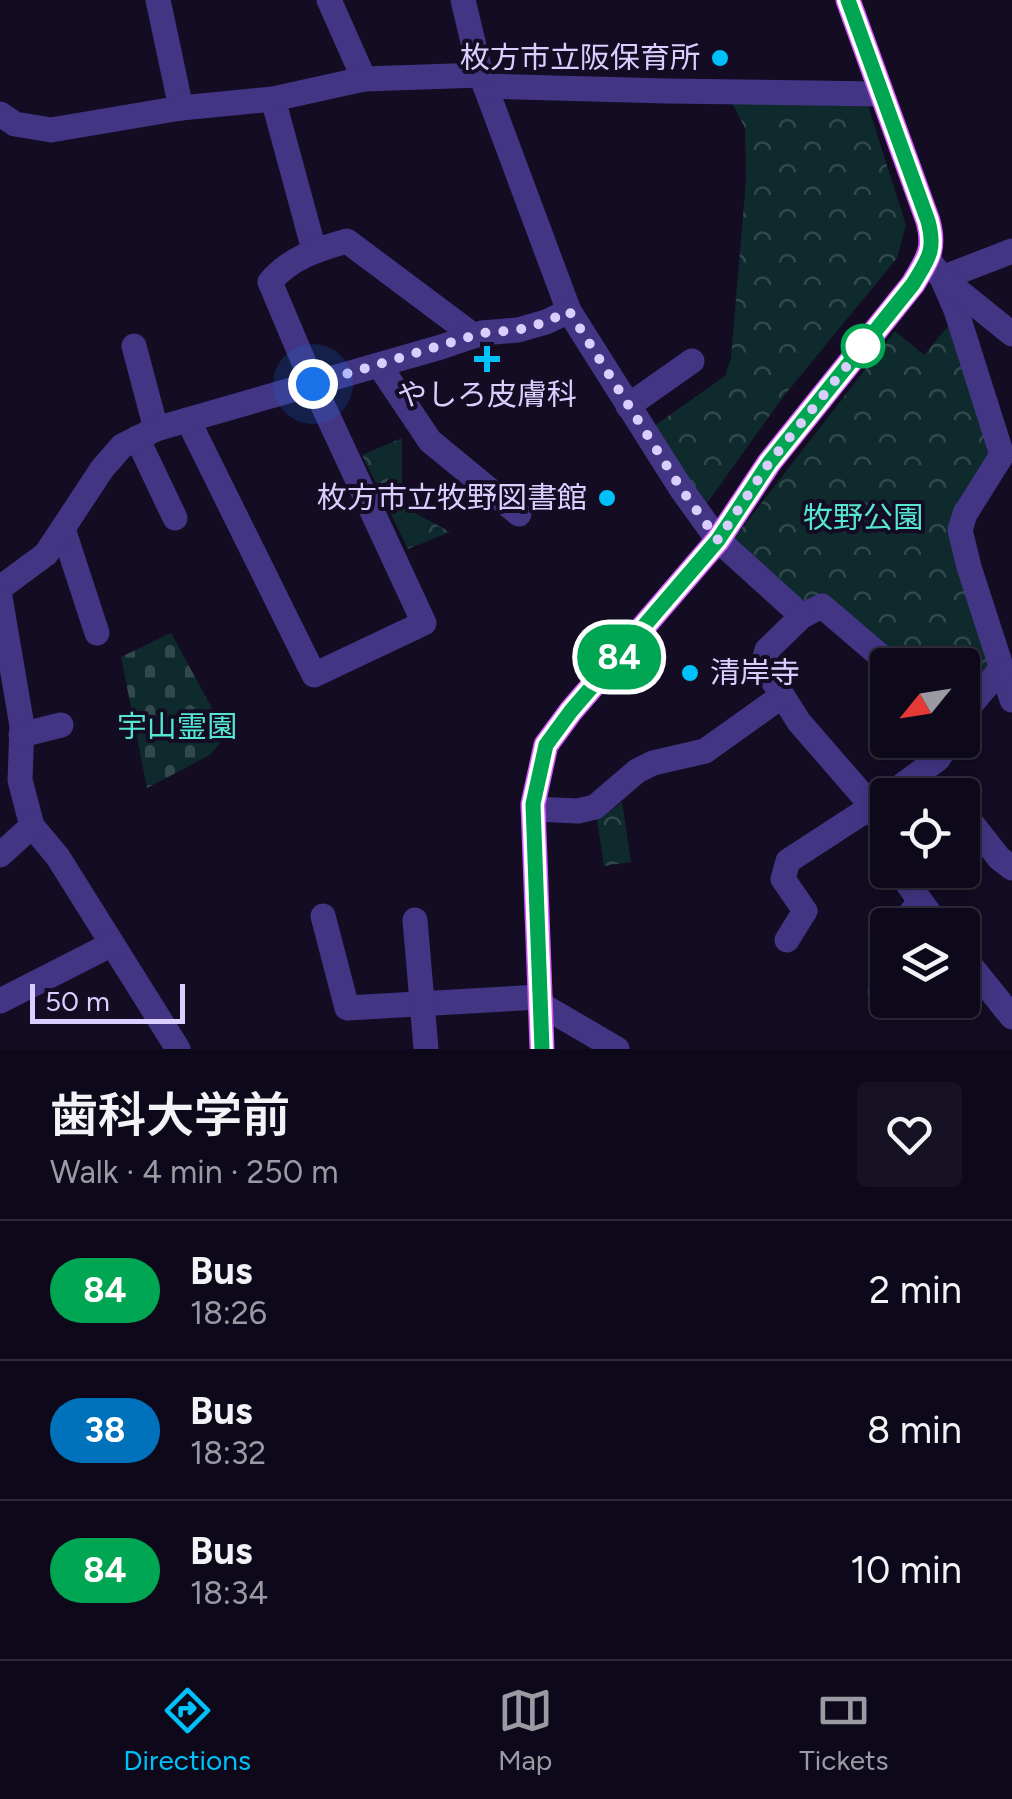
<!DOCTYPE html>
<html lang="en">
<head>
<meta charset="utf-8">
<style>
  :root { --surface:#0e091a; --page:#171223; --text:#f1f3f6; --muted:#9b9aa2; --line:#2e2a39; --accent:#00c0f9 }
  body { margin:0; font-family:Figtree,"Noto Sans JP",sans-serif; background:var(--page); color:var(--text); height:100vh; display:flex; flex-direction:column; font-size:38px; white-space:nowrap }
  * { box-sizing:border-box; margin:0 }
  p { font-size:32px; color:var(--muted) }
  .icon { flex:none; width:55px; height:55px; fill:none; stroke:currentColor; stroke-width:2; stroke-linecap:round; stroke-linejoin:round }
  .map { position:relative; height:1049px; overflow:hidden }
  .drawer { display:flex; flex-direction:column; background:var(--surface); flex:1 }
  .drawer>* { flex:none }
  .badge { padding:0 20px; border-radius:32px; font-size:35px; line-height:65px }
  .needle { width:65px; rotate:240deg }
  .controls { position:absolute; left:870px; top:648px; display:grid; gap:20px }
  .controls a { display:grid; place-items:center; width:110px; height:110px; border-radius:10px; background:var(--surface); box-shadow:0 5px 15px #0003,0 0 0 2px var(--line); font-size:50px }
  .scale { position:absolute; left:30px; bottom:25px; width:155px; box-sizing:border-box; padding-left:10px; border:5px solid #daceff; border-top:0; font-size:28px; line-height:35px; white-space:nowrap; color:#daceff; -webkit-text-stroke:8px #130c23; paint-order:stroke }
  .you { position:absolute; width:50px; height:50px; margin:-25px; border:8px solid #fff; border-radius:50%; background:#1a73e8; box-shadow:0 0 0 15px #1a73e833 }
  .map>.badge { position:absolute; translate:-50% -50%; box-shadow:0 0 0 5px #fff }
  .round { display:grid; place-items:center; flex:none; width:105px; height:105px; border-radius:10px; background:var(--page) }
  .overview { display:flex; align-items:center; justify-content:space-between; height:170px; padding:0 50px }
  h1 { font-size:48px; font-weight:600; line-height:75px }
  ul { padding:0; list-style:none }
  li { display:flex; align-items:center; gap:30px; height:140px; padding:0 50px; border-top:2px solid var(--line) }
  li div { flex:1 }
  li b { display:block; font-size:38px }
  li em { font-style:normal }
  li .badge { min-width:110px; font-weight:700; text-align:center }
  .dock { display:flex; justify-content:space-around; align-items:center; height:140px; border-top:2px solid var(--line); background:var(--surface); font-size:28px; color:var(--muted) }
  .dock a { display:grid; justify-items:center; gap:5px }
  .dock .on { color:var(--accent) }
  .map>svg:first-child { display:block }
</style>
</head>
<body>
<div class="map">
<svg width="1012" height="1049" viewBox="0 0 1012 1049">
  <defs>
    <pattern id="cemetery-stones" width="16" height="16" patternUnits="userSpaceOnUse" patternTransform="scale(2.5)"><rect width="16" height="16" fill="#0f2a2d"/><path d="M2 7V4a2 2 0 0 1 4 0v3zM10 15v-3a2 2 0 0 1 4 0v3z" fill="#31484c"/></pattern>
    <pattern id="park-crowns" width="20" height="18" patternUnits="userSpaceOnUse" patternTransform="scale(2.5)"><rect width="20" height="18" fill="#0f2a2d"/><path d="M2 6a3 3 0 1 1 6 0M12 15a3 3 0 1 1 6 0" fill="none" stroke="#31484c"/></pattern>
  </defs>
  <rect width="100%" height="100%" fill="#130c23"/>
  <!-- cemetery -->
  <polygon fill="url(#cemetery-stones)" points="171,633 225,732 216,737 220,743 210,755 147,788 121,657"/>
  <!-- park -->
  <g fill="url(#park-crowns)">
    <polygon points="732,103 868,106 906,225 897,258 783,397 705,506 650,429 725,376 731,358 746,180 745,128"/>
    <polygon points="949,325 992,447 987,462 952,521 990,673 963,708 962,665 900,665 805,604 732,541 895,331 924,355"/>
    <polygon points="402,438 402,501 406,508 450,532 408,549 362,455"/>
    <polygon points="622,802 631,862 604,866 597,820"/>
  </g>
  <g fill="none" stroke-linecap="round" stroke-linejoin="round">
    <!-- minor -->
    <g stroke="#423584" stroke-width="25">
      <polyline points="158,0 181,108"/>
      <polyline points="329,0 364,79"/>
      <polyline points="463,0 481,75 569,311 682,490 718,540 802,616 822,606 891,665"/>
      <polyline points="485,86 667,91 880,94"/>
      <polyline points="273,99 314,250"/>
      <polyline points="0,114 15,124 51,130 181,108 273,99 364,79 481,75"/>
      <polyline points="928,259 942,278 956,310 1002,455 965,514 960,530 969,567 1012,700"/>
      <polyline points="942,278 1012,251"/>
      <polyline points="946,281 1012,334"/>
      <polyline points="134,346 156,429"/>
      <polyline points="379,365 430,441 519,514"/>
      <polyline points="628,406 692,361"/>
      <path d="M188,420L314,675L424,623L313,384L270,282C290,258 318,249 347,241L474,336"/>
      <polyline points="137,438 175,518"/>
      <polyline points="63,529 97,633"/>
      <polyline points="0,588 46,554 102,469 122,446 156,429 441,347 482,333 518,330 546,322 569,311"/>
      <polyline points="0,597 22,726 20,780 32,826 58,857 178,1049"/>
      <polyline points="802,616 767,650 763,665 799,722 872,806 888,840"/>
      <polyline points="962,715 1001,669"/>
      <polyline points="21,735 61,725"/>
      <polyline points="889,795 938,759 950,740"/>
      <polyline points="533,809 578,811 595,807 637,771 653,763 705,751 782,696"/>
      <polyline points="962,818 970,821 999,858 1012,868"/>
      <polyline points="0,855 32,826"/>
      <polyline points="901,870 905,880 938,925"/>
      <polyline points="323,916 347,1008 540,997"/>
      <polyline points="415,920 426,1049"/>
      <polyline points="902,925 920,901"/>
      <polyline points="787,940 805,911 783,879 788,861 888,796"/>
      <polyline points="962,955 1012,1017"/>
      <polyline points="880,992 883,950 888,944"/>
      <polyline points="0,1001 112,944"/>
      <polyline points="540,1004 617,1049"/>
    </g>
    <!-- major -->
    <path stroke="#d555ff" stroke-width="25" d="M542,1049L533,804L546,745L571,711L718,540L769,463L913,284C927,260 936,250 928,221L848,0"/>
  </g>
  <g fill="none" stroke-linecap="round" stroke-linejoin="round">
    <defs>
      <path id="line" d="M542,1049L533,804L546,745L571,711L718,540L769,463L913,284C928,259 936,251 928,221L848,0"/>
    </defs>
    <!-- line casing -->
    <use href="#line" stroke="#fff" stroke-width="22"/>
    <!-- line -->
    <use href="#line" stroke="#00a651" stroke-width="15"/>
    <!-- walk -->
    <polyline stroke="#daceff" stroke-width="10" stroke-dasharray="0 18" points="313,384 482,333 518,330 546,322 569,311 682,490 718,540 769,463 863,346"/>
  </g>
  <!-- markers -->
  <g fill="#00c0f9" stroke="#130c23" stroke-width="4">
    <circle cx="720" cy="58" r="10"/>
    <path d="M482 344h10v10h10v10h-10v10h-10v-10h-10v-10h10z"/>
    <circle cx="607" cy="498" r="10"/>
    <circle cx="690" cy="673" r="10"/>
  </g>
  <circle fill="#fff" stroke="#00a651" stroke-width="5" cx="863" cy="346" r="20"/>
  <g text-anchor="middle" stroke-width="8" stroke-linejoin="round" paint-order="stroke">
    <!-- poi labels -->
    <g font-size="30" fill="#daceff" stroke="#130c23" text-anchor="end">
      <text x="700" y="68">枚方市立阪保育所</text>
      <text x="487" y="405" text-anchor="middle">やしろ皮膚科</text>
      <text x="587" y="508">枚方市立牧野図書館</text>
      <text x="710" y="683" text-anchor="start">清岸寺</text>
    </g>
    <!-- park labels -->
    <g font-size="30" fill="#54e5d3" stroke="#130c23">
      <text x="863" y="528">牧野公園</text>
      <text x="177" y="737">宇山霊園</text>
    </g>
  </g>
</svg>
<div class="controls">
<a><svg class="needle" viewBox="-14 -14 28 28"><path d="M0-13l5 13h-10z" fill="#e53935"/><path d="M0 13l5-13h-10z" fill="#9b9aa2"/></svg></a>
<a><svg class="icon" aria-label="locate" viewBox="0 0 24 24"><circle cx="12" cy="12" r="6"/><path d="M12 2v4M12 18v4M2 12h4M18 12h4"/></svg></a>
<a><svg class="icon" aria-label="layers" viewBox="0 0 24 24"><path d="M12 4l9 5-9 5-9-5zM3 14l9 5 9-5"/></svg></a>
</div>
<div class="scale">50 m</div>
<div class="you" style="left:313px;top:384px"></div>
<b class="badge" style="left:619px;top:657px;background:#00a651;color:#fff">84</b>
</div>
<section class="drawer">
<div class="overview"><div><h1>歯科大学前</h1><p>Walk · 4 min · 250 m</p></div><a class="round"><svg class="icon" aria-label="heart" viewBox="0 0 24 24"><path d="M12 20l-8-8c-3-5 5-10 8-4 3-6 11-1 8 4z"/></svg></a></div>
<ul>
<li><span class="badge" style="background:#00a651;color:#fff">84</span><div><b>Bus</b><p>18:26</p></div><em>2 min</em></li>
<li><span class="badge" style="background:#0072bc;color:#fff">38</span><div><b>Bus</b><p>18:32</p></div><em>8 min</em></li>
<li><span class="badge" style="background:#00a651;color:#fff">84</span><div><b>Bus</b><p>18:34</p></div><em>10 min</em></li>
</ul>
</section>
<nav class="dock">
<a class="on"><svg class="icon" aria-label="directions" viewBox="0 0 24 24"><path d="M12 3l9 9-9 9-9-9zM9 14v-3h6M13 9l2 2-2 2"/></svg>Directions</a>
<a><svg class="icon" aria-label="map" viewBox="0 0 24 24"><path d="M3 6l6-2 6 2 6-2v14l-6 2-6-2-6 2zM9 4v14M15 6v14"/></svg>Map</a>
<a><svg class="icon" aria-label="tickets" viewBox="0 0 24 24"><path d="M3 7h18v10H3zM15 7v10"/></svg>Tickets</a>
</nav>
</body>
</html>
